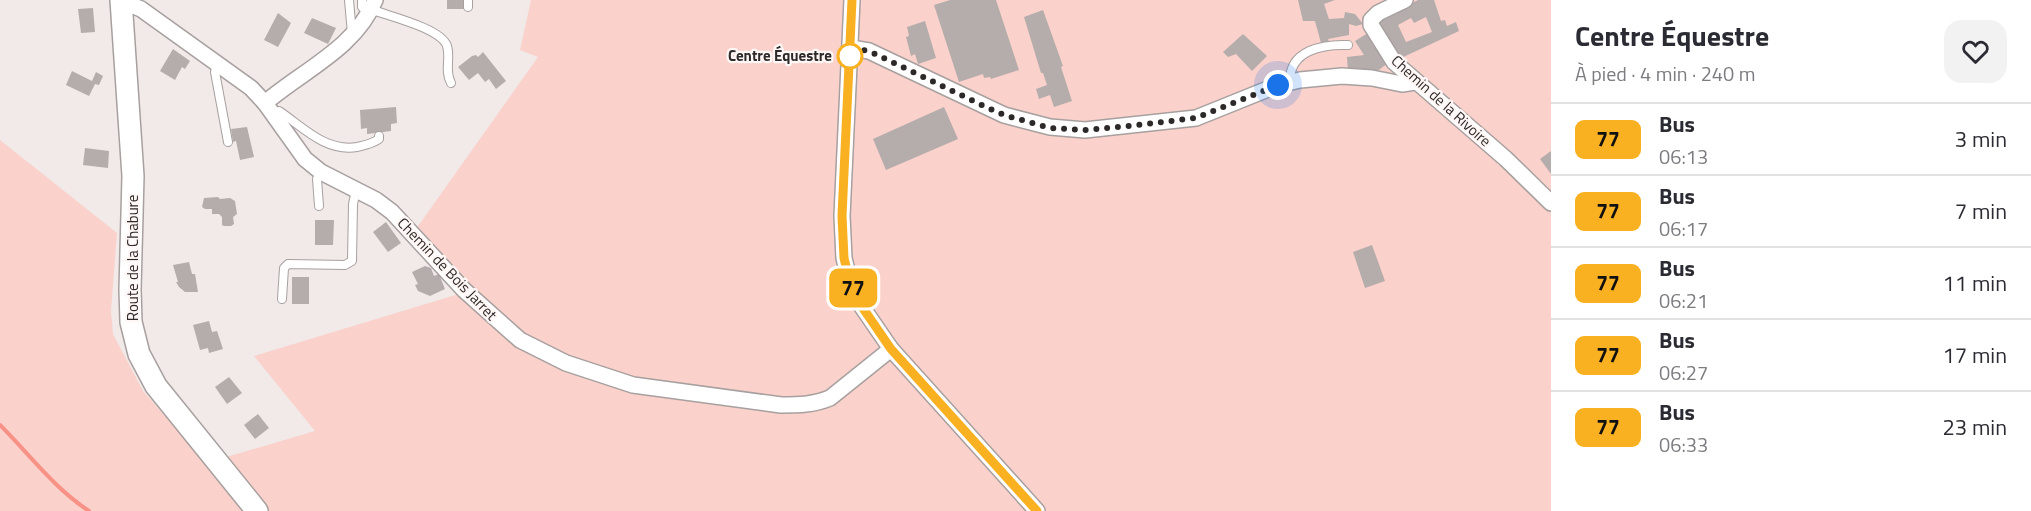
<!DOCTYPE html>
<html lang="fr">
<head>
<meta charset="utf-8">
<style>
  :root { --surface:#fff; --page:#f2f2f3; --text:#2b2b33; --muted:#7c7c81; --line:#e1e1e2 }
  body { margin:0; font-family:"Titillium Web",sans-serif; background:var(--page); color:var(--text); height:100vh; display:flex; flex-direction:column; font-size:22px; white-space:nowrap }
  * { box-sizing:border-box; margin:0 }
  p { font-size:20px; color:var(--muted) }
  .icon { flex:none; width:33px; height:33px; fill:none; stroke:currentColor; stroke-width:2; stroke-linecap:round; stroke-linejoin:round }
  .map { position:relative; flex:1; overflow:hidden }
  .details { display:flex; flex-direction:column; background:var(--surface); width:480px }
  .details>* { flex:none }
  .badge { padding:0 12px; border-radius:9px; font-size:21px; line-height:39px }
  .you { position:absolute; width:30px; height:30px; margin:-15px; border:4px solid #fff; border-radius:50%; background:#1a73e8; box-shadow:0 0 0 9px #1a73e833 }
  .map>.badge { position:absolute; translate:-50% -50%; box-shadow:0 0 0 3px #fff }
  .round { display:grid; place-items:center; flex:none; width:63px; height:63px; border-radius:18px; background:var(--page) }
  .head { display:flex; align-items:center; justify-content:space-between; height:102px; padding:0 24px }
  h1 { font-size:28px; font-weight:700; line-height:45px }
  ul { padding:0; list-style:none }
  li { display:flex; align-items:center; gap:18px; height:72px; padding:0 24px; border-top:2px solid var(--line) }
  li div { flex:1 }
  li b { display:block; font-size:22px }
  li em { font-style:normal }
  li .badge { min-width:66px; font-weight:700; text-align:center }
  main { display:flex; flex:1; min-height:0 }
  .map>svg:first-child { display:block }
</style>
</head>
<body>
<main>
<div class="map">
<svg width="1551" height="511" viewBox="0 0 1551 511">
  <rect width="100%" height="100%" fill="#f1eae9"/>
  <!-- green -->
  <polygon fill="#fad1cb" points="531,0 1551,0 1551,511 0,511 0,140 117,233 111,311 113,334 143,391 206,463 315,431 254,356 472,290 416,229 538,57 520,50"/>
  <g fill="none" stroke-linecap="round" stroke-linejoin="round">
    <!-- stream -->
    <path stroke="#f89186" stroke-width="4" d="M0,425C29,454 54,488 89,511"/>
  </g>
  <!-- building -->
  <g fill="#b5adac" fill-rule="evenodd">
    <rect x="447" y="0" width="17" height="9"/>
    <polygon points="950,0 996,0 1019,70 991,79 990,77 984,78 983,74 959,82 934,5"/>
    <polygon points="1298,0 1335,0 1324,4 1329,19 1344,18 1345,12 1355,14 1363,24 1356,26 1349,24 1349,35 1328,39 1329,42 1321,43 1315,21 1303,21"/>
    <path d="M1418,0H1434L1441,21L1445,20L1447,26L1456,22L1459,31L1399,59L1377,22ZM1426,17L1432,32L1406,42L1398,25L1411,18L1414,23Z"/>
    <polygon points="93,8 95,32 81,33 78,9"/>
    <polygon points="1043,10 1063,66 1061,67 1072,101 1054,107 1050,95 1039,99 1036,89 1047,85 1043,73 1041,73 1024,17"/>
    <polygon points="278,13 291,23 278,47 264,40"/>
    <polygon points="312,18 336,28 328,44 304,33"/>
    <polygon points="925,21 936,58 918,64 915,54 911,56 906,37 909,36 907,27"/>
    <polygon points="1368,33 1388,63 1376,72 1348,72 1347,57 1364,55 1355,41"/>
    <polygon points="1243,34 1267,56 1252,71 1236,54 1228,57 1223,52"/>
    <polygon points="173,49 190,61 185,69 182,67 175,80 160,71"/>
    <polygon points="483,52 506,81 496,89 489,79 485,82 478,73 469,80 458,67 472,56 476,55 478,57"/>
    <polygon points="72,71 92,81 96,72 103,76 99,85 95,84 89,96 66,85"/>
    <polygon points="396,107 397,123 391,124 391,131 367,134 367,128 361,129 360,110"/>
    <polygon points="944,107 958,139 886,170 873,139"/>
    <polygon points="247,127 254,157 240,160 236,141 233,142 231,129"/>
    <polygon points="85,148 109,151 108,168 83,165"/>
    <polygon points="1551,151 1551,174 1540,159"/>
    <polygon points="218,197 220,199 230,198 235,201 237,214 233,217 234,224 231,226 224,226 222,225 222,217 219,214 212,214 212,209 205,209 202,207 204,198"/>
    <polygon points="315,220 334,220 333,245 315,245"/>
    <polygon points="386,222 401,243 388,252 373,232"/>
    <polygon points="1372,245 1385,281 1365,288 1353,252"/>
    <polygon points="189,262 192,274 195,274 198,292 185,292 179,287 176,282 178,282 173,265"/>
    <polygon points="425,266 431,268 434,276 439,274 445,289 430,296 418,291 415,285 418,284 412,272"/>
    <rect x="292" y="277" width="17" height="27"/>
    <polygon points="209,321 212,332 217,331 223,349 209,353 208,348 200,350 193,325"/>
    <polygon points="229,377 242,393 227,404 215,387"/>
    <polygon points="258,414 269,428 255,439 244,425"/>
  </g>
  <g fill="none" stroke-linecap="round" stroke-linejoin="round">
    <defs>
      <g id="service">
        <polyline points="349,0 352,34"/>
        <polyline points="362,0 362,7 368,14"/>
        <polyline points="468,0 468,7"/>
        <path d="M370,9C388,16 441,28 447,46C451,59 444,70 451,83"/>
        <polyline points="217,64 215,72 228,142"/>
        <path d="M1290,82C1289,50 1323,44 1348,45"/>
        <path d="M272,113L279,111C303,127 325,152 357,147C365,145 372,144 379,139V136"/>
        <polyline points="319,206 317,179 321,172"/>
        <polyline points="282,299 284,268 288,264 345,265 352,261 353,204 356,190"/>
      </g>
      <g id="minor">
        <polyline points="852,0 842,216 844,258 849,279 856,298 891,349 1037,511"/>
        <polyline points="1405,0 1378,13 1371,20 1371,25 1394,62 1506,159 1551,203"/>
        <path d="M122,7L134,6L141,9L251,88L265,103L305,159L321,172L376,200L392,212L464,290L520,340L566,363L633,385L781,405C798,405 813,405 830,398L891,349"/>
        <polyline points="851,48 869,51 1004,115 1050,127 1085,130 1196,118 1278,85 1300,80 1342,76 1372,78 1402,84 1415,82"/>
        <path d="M265,103C302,71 356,48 375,0"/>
      </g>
      <polyline id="secondary" points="121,0 133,176 130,290 131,322 139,354 156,386 257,511"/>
    </defs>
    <!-- service casing -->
    <use href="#service" stroke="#a7a09f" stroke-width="10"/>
    <!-- minor casing -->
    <use href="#minor" stroke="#a7a09f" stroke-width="18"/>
    <!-- secondary casing -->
    <use href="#secondary" stroke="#a7a09f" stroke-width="24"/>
    <!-- service -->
    <use href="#service" stroke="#fff" stroke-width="8"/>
    <!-- minor -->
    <use href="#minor" stroke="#fff" stroke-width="15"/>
    <!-- secondary -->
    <use href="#secondary" stroke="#fff" stroke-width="21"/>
  </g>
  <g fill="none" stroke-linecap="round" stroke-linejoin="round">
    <defs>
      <polyline id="line" points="852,0 842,216 844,258 849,279 856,298 891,349 1037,511"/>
    </defs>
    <!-- line casing -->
    <use href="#line" stroke="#fff" stroke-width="14"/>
    <!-- line -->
    <use href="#line" stroke="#f9b122" stroke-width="9"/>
    <!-- walk -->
    <polyline stroke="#2c2928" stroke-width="6" stroke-dasharray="0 10.8" points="850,56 851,48 869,51 986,107 1004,115 1050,128 1085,130 1128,126 1196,118 1278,85"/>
  </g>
  <!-- markers -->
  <circle fill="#fff" stroke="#f9b122" stroke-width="3" cx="850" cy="56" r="12"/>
  <g text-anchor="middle" stroke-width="4.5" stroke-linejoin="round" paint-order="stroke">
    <!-- stop labels -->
    <g font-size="15" font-weight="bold" fill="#2c2928" stroke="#fff7f6" text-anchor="end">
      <text x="832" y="61">Centre Équestre</text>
    </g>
    <!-- street labels -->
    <g font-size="15" fill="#2c2928" stroke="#fff7f6">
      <text transform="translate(1441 101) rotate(42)" y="5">Chemin de la Rivoire</text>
      <text transform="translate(133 258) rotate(-90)" y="5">Route de la Chabure</text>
      <text transform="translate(447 269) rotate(46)" y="5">Chemin de Bois Jarret</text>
    </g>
  </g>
</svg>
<div class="you" style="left:1278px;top:85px"></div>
<b class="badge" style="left:853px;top:288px;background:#f9b122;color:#111">77</b>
</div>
<section class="details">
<div class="head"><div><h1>Centre Équestre</h1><p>À pied · 4 min · 240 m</p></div><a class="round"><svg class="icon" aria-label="heart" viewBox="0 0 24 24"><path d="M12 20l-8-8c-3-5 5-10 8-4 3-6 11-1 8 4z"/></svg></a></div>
<ul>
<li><span class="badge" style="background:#f9b122;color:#111">77</span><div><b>Bus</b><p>06:13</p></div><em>3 min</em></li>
<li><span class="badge" style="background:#f9b122;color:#111">77</span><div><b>Bus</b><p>06:17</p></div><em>7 min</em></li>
<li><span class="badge" style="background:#f9b122;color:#111">77</span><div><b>Bus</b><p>06:21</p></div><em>11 min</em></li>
<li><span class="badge" style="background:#f9b122;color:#111">77</span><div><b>Bus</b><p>06:27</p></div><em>17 min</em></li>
<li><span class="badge" style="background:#f9b122;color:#111">77</span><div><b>Bus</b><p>06:33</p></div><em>23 min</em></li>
</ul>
</section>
</main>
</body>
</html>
